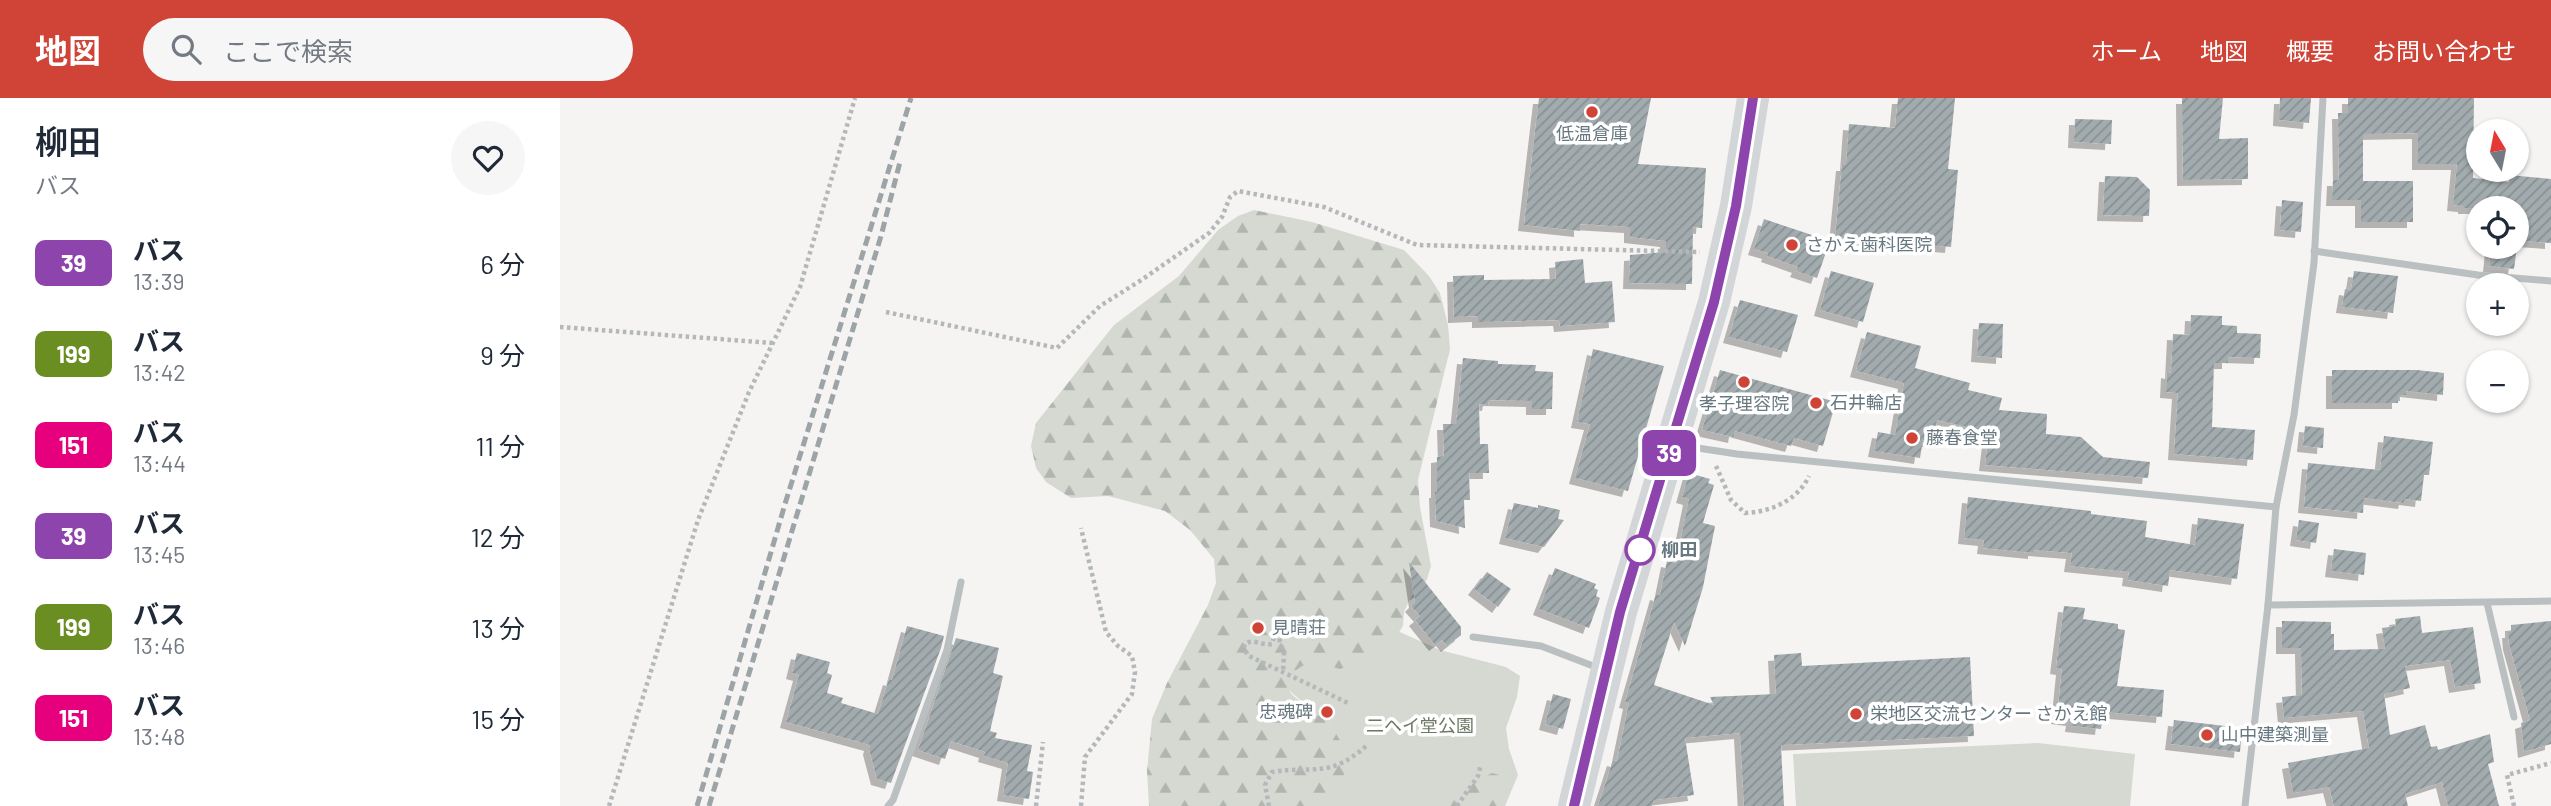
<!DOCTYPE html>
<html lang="ja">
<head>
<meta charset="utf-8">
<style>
  :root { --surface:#fff; --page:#f6f6f7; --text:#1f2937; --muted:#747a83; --accent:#cf4437 }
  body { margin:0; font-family:Barlow,"Noto Sans JP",sans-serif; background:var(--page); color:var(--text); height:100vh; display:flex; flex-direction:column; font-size:26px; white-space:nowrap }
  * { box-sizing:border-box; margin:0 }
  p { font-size:23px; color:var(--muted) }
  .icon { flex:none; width:38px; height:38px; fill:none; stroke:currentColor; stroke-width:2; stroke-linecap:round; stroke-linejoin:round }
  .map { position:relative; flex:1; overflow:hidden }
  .drawer { display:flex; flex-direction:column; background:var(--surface); width:560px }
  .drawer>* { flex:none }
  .badge { padding:0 14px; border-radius:10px; font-size:24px; line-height:46px }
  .needle { width:46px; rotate:350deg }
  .fabs { position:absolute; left:1906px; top:21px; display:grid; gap:14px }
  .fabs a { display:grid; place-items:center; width:63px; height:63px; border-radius:50%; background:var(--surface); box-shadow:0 2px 5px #0004; font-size:35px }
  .map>.badge { position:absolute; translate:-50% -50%; box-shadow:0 0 0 4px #fff }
  .round { display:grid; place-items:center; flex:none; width:74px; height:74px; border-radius:37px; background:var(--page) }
  .summary { display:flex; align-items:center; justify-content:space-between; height:119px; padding:0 35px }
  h1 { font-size:33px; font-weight:600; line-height:52px }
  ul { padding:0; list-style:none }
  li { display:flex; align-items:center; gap:21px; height:91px; padding:0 35px }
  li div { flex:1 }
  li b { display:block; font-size:26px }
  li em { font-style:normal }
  li .badge { min-width:77px; font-weight:700; text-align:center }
  header { display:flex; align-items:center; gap:42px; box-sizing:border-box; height:98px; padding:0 35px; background:var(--accent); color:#fff }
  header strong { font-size:33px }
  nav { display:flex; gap:38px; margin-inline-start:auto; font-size:24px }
  .search { width:490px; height:63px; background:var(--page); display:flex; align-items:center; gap:18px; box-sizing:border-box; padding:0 24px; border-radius:38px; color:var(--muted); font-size:26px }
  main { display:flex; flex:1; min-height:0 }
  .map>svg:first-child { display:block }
</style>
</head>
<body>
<header>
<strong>地図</strong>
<div class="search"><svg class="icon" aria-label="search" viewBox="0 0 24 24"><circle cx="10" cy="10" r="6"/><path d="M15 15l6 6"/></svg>ここで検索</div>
<nav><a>ホーム</a><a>地図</a><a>概要</a><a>お問い合わせ</a></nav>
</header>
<main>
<section class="drawer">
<div class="summary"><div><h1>柳田</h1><p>バス</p></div><a class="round"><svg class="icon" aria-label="heart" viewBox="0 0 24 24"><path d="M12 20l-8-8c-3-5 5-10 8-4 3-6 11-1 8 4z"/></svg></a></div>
<ul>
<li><span class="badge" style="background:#8e44ad;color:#fff">39</span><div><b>バス</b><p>13:39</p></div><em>6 分</em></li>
<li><span class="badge" style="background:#6b8e23;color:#fff">199</span><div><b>バス</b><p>13:42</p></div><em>9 分</em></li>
<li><span class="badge" style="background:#e6007e;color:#fff">151</span><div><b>バス</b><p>13:44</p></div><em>11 分</em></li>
<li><span class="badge" style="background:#8e44ad;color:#fff">39</span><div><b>バス</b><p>13:45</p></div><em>12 分</em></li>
<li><span class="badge" style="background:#6b8e23;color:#fff">199</span><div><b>バス</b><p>13:46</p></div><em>13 分</em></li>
<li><span class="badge" style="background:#e6007e;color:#fff">151</span><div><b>バス</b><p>13:48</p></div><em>15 分</em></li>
</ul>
</section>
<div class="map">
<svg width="1991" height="708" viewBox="0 0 1991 708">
  <defs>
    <pattern id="forest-firs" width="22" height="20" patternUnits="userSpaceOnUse" patternTransform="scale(1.75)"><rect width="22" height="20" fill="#d5d9d1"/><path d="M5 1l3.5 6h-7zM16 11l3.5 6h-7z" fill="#b1b5af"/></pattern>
    <pattern id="building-hatch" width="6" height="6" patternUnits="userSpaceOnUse" patternTransform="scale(1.75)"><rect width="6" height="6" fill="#a2abae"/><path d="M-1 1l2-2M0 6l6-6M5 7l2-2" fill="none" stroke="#889093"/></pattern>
    <filter id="shadow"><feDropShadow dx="-6" dy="6" stdDeviation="0" flood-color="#0004"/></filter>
  </defs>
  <rect width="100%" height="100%" fill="#f5f4f2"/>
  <!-- green -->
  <g fill="#d5d9d1">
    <polygon points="685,494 824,527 880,552 946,569 960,578 957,599 946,630 949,651 958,677 945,708 682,708 781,644 770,628 730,593"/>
    <polygon points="1478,645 1575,656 1570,708 1236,708 1233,656"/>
  </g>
  <!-- forest -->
  <g fill="url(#forest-firs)">
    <path d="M694,112L752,124L844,152L869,178L880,195L888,227L890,251L858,382L860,409L871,468L867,481L860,495L849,503L844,514L843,528L833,544L815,557L780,571L766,567L742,568L735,573L729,583L730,594C741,607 757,614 768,626C795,654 787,680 769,708H589L587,673L592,621L607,585L648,507L656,485L654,461L630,432L605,413L548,398L511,400L486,384L476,370L471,348L476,325L554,227L619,178L658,132L678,118Z"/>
    <polygon points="932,675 947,679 949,688 938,708 887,708 910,687"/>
  </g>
  <!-- building -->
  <g fill="url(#building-hatch)" filter="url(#shadow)">
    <polygon points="979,0 1091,0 1078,66 1146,70 1142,130 1133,129 1132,186 1069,185 1070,157 1106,154 1106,143 1070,139 1070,129 1020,126 1020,133 964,127"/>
    <polygon points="1338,0 1395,0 1388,71 1398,72 1391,149 1275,139 1282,67 1286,67 1289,26 1335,30"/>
    <polygon points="1622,0 1663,0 1659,41 1688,40 1688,81 1623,82"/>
    <polygon points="1720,0 1751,0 1749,25 1719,22"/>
    <polygon points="1788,0 1914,0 1913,80 1949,84 1949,77 1991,81 1991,145 1963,143 1966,114 1956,113 1956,110 1904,110 1904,108 1893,107 1897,66 1858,66 1858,35 1803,36 1803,83 1853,83 1853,124 1801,124 1801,102 1772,102 1773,82 1779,82 1778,15 1788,15"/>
    <polygon points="1515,21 1552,22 1551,46 1514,44"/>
    <polygon points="1545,78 1577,79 1590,92 1589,118 1543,117"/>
    <polygon points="1722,102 1743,104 1741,134 1720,132"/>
    <polygon points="1204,121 1270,143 1257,180 1236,173 1238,169 1207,158 1208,155 1194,151"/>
    <polygon points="1931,149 1957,149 1954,171 1929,168"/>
    <polygon points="1023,161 1025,185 1052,183 1055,224 1000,228 999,222 918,224 918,218 894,219 893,178 924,177 924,182 996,181 995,164"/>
    <polygon points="1271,173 1314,185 1303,224 1260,212"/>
    <polygon points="1794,173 1838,178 1833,215 1782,209 1785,191 1791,192"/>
    <polygon points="1180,202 1238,217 1227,254 1169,239"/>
    <polygon points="1631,217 1662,218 1662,227 1677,228 1677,235 1701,236 1700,260 1668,259 1668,265 1654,265 1652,329 1695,332 1693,362 1614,356 1618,295 1606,294 1607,274 1611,275 1613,236 1630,237"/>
    <polygon points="1419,225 1443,226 1442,260 1417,258"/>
    <polygon points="1307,234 1361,248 1355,270 1410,285 1408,292 1442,300 1439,312 1487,316 1486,336 1521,339 1543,359 1590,364 1588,380 1425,367 1429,334 1377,322 1374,338 1370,337 1369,343 1363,342 1360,360 1314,353 1318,334 1335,337 1344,285 1296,273"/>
    <polygon points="1033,251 1104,268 1068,393 1015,380 1030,326 1017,324"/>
    <polygon points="903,260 938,263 938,266 976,267 975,273 993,274 992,311 972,311 972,303 929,302 928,307 919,306 920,346 928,346 929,375 909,375 910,402 904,402 905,430 876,423 875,394 877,394 877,359 884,358 883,326 896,326"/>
    <polygon points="1160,272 1276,304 1263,348 1234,340 1231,348 1175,333 1174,339 1142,332"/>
    <polygon points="1772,272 1857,272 1884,275 1883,297 1846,293 1846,297 1838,298 1838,305 1772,305"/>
    <polygon points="1745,328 1764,330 1763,350 1743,348"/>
    <polygon points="1824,338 1873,344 1869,377 1864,377 1861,403 1845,401 1844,405 1804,400 1803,415 1744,409 1748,365 1820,372"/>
    <polygon points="1129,375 1150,381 1148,385 1154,387 1143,425 1155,428 1143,489 1125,548 1114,524 1094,587 1154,607 1150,599 1216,596 1214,557 1241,555 1242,568 1410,559 1414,638 1221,647 1224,708 1184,708 1180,635 1125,640 1134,697 1094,702 1092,708 1038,708 1053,662 1057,663 1069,605 1065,604 1096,496 1100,497 1107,463 1116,465 1129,401 1122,399"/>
    <polygon points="1408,399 1531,413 1531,416 1587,423 1585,439 1635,447 1638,420 1684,426 1677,481 1610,472 1608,488 1568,482 1569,474 1510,468 1512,455 1474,452 1474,455 1423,450 1424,442 1404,440"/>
    <polygon points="954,405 978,410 978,407 1000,412 998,421 1004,422 984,449 945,440"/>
    <polygon points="1739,422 1759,425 1756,445 1736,442"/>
    <polygon points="1774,451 1806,455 1804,477 1771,473"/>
    <polygon points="849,464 901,529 901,537 887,548 882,542 875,547 855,522 860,518 851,508 855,504"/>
    <polygon points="995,470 1036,486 1034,490 1038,492 1036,498 1040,500 1029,530 979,511"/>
    <polygon points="927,474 951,491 938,509 914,491"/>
    <polygon points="1504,508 1525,510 1523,521 1558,526 1558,531 1565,532 1557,588 1604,592 1602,619 1543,614 1541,631 1511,628 1512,622 1497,620 1502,571 1496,570"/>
    <polygon points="1860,518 1862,535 1913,529 1921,585 1895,589 1890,562 1845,568 1850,590 1824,596 1830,637 1865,627 1871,649 1877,648 1878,652 1930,636 1934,664 1928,666 1939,708 1888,708 1882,684 1845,696 1848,708 1774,708 1769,689 1733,695 1728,665 1809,650 1803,613 1724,620 1722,599 1742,597 1741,550 1722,550 1722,523 1771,524 1771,536 1774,536 1774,552 1825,551 1822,530 1836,528 1835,521"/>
    <polygon points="1991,523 1991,646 1964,654 1961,625 1970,622 1949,546 1948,534 1951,534 1951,527"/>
    <polygon points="347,528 384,538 381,550 331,685 317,681 309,651 310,647 226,624 239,577 232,575 237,555 270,564 267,575 272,577 267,595 283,600 281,605 318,616 329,581 332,582"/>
    <polygon points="396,540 439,550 433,575 443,578 430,633 437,635 435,640 472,647 467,673 473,674 469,701 443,697 448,665 424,658 425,654 391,643 385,661 358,652"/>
    <polygon points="993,596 1011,601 1003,631 985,626"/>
    <polygon points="1614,622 1682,630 1680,654 1611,646"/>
  </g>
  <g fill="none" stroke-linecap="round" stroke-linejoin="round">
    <!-- path -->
    <g stroke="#b4b8ba" stroke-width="4.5" stroke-dasharray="3.5 3.5" stroke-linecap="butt">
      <polyline points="326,214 497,250 540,208 583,181 649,135 662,119 670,99 678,93 764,109 857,147 1140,154"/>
      <polyline points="0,229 212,245"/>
      <path d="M1156,368L1171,402L1185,415C1211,414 1238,402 1249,378"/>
      <path d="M714,519L716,532L712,546C701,548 692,539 684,547L687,557L788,605"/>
      <polyline points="717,534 724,556 723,574"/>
      <polyline points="49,708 138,422 189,294 240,189 295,0"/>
      <polyline points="476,708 483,644"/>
      <polyline points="521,708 525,659 572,596 575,574 572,558 558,548 546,534 521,430"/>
      <path d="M709,708L705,687L712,674C754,667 769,681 806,648"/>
      <polyline points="897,708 918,678 921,666"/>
      <polyline points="1954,708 1947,677 1991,665"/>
    </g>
    <!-- minor -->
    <g stroke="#babfc1" stroke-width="7">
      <polyline points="1754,153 1918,177 1991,183"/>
      <polyline points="1118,347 1177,356 1716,409"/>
      <polyline points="1927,505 1954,619"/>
      <polyline points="1708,507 1991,503"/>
      <polyline points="913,539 981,548 1041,571"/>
      <polyline points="328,708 333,702 387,552 401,484"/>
      <polyline points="1685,708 1708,507 1716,409 1734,317 1754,165 1763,0"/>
    </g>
    <!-- trunk -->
    <polyline stroke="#d2d6d9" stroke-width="32" points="1014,708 1061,514 1154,204 1176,108 1193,0"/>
    <!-- rail -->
    <g stroke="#9ca4a7" stroke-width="5" stroke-dasharray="10 5" stroke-linecap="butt">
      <polyline points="137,708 225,406 351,0"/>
      <polyline points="149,708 321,138 340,64"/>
    </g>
  </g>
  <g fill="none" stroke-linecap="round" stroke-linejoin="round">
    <defs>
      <polyline id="line" points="1014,708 1060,514 1154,204 1176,108 1193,0"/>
    </defs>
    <!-- line casing -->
    <use href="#line" stroke="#fff" stroke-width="16"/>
    <!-- line -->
    <use href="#line" stroke="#8e44ad" stroke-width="10"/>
  </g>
  <!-- markers -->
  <g fill="#cf4437" stroke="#fff" stroke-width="2.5">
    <circle cx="1032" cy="14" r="7"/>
    <circle cx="1232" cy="147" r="7"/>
    <circle cx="1184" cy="284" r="7"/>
    <circle cx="1256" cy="305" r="7"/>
    <circle cx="1352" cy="340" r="7"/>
    <circle cx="698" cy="530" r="7"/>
    <circle cx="767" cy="614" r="7"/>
    <circle cx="1296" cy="616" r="7"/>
    <circle cx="1647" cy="637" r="7"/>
  </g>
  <circle fill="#fff" stroke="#8e44ad" stroke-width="3.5" cx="1080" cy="452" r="14"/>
  <g text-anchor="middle" stroke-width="7" stroke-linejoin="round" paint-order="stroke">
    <!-- poi labels -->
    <g font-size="18" fill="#677880" stroke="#fff" text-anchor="start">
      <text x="1032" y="42" text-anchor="middle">低温倉庫</text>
      <text x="1246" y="153">さかえ歯科医院</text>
      <text x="1270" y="311">石井輪店</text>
      <text x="1184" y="312" text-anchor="middle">孝子理容院</text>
      <text x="1366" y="346">藤春食堂</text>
      <text x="712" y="536">見晴荘</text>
      <text x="753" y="620" text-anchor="end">忠魂碑</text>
      <text x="1310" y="622">栄地区交流センター さかえ館</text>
      <text x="1661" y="643">山中建築測量</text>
    </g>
    <!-- stop labels -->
    <g font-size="18" font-weight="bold" fill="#677880" stroke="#fff" text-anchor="start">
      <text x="1101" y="458">柳田</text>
    </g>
    <!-- park labels -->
    <g font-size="18" fill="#6c7865" stroke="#fff">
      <text x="860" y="634">二ヘイ堂公園</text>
    </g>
  </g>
</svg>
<div class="fabs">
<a><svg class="needle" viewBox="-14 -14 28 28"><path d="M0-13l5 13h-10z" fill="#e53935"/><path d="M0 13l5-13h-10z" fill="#747a83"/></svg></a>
<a><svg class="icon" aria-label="locate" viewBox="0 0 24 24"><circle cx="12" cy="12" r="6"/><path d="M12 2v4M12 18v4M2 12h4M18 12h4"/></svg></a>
<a>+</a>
<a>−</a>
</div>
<b class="badge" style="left:1109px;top:355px;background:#8e44ad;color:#fff">39</b>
</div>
</main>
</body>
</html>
